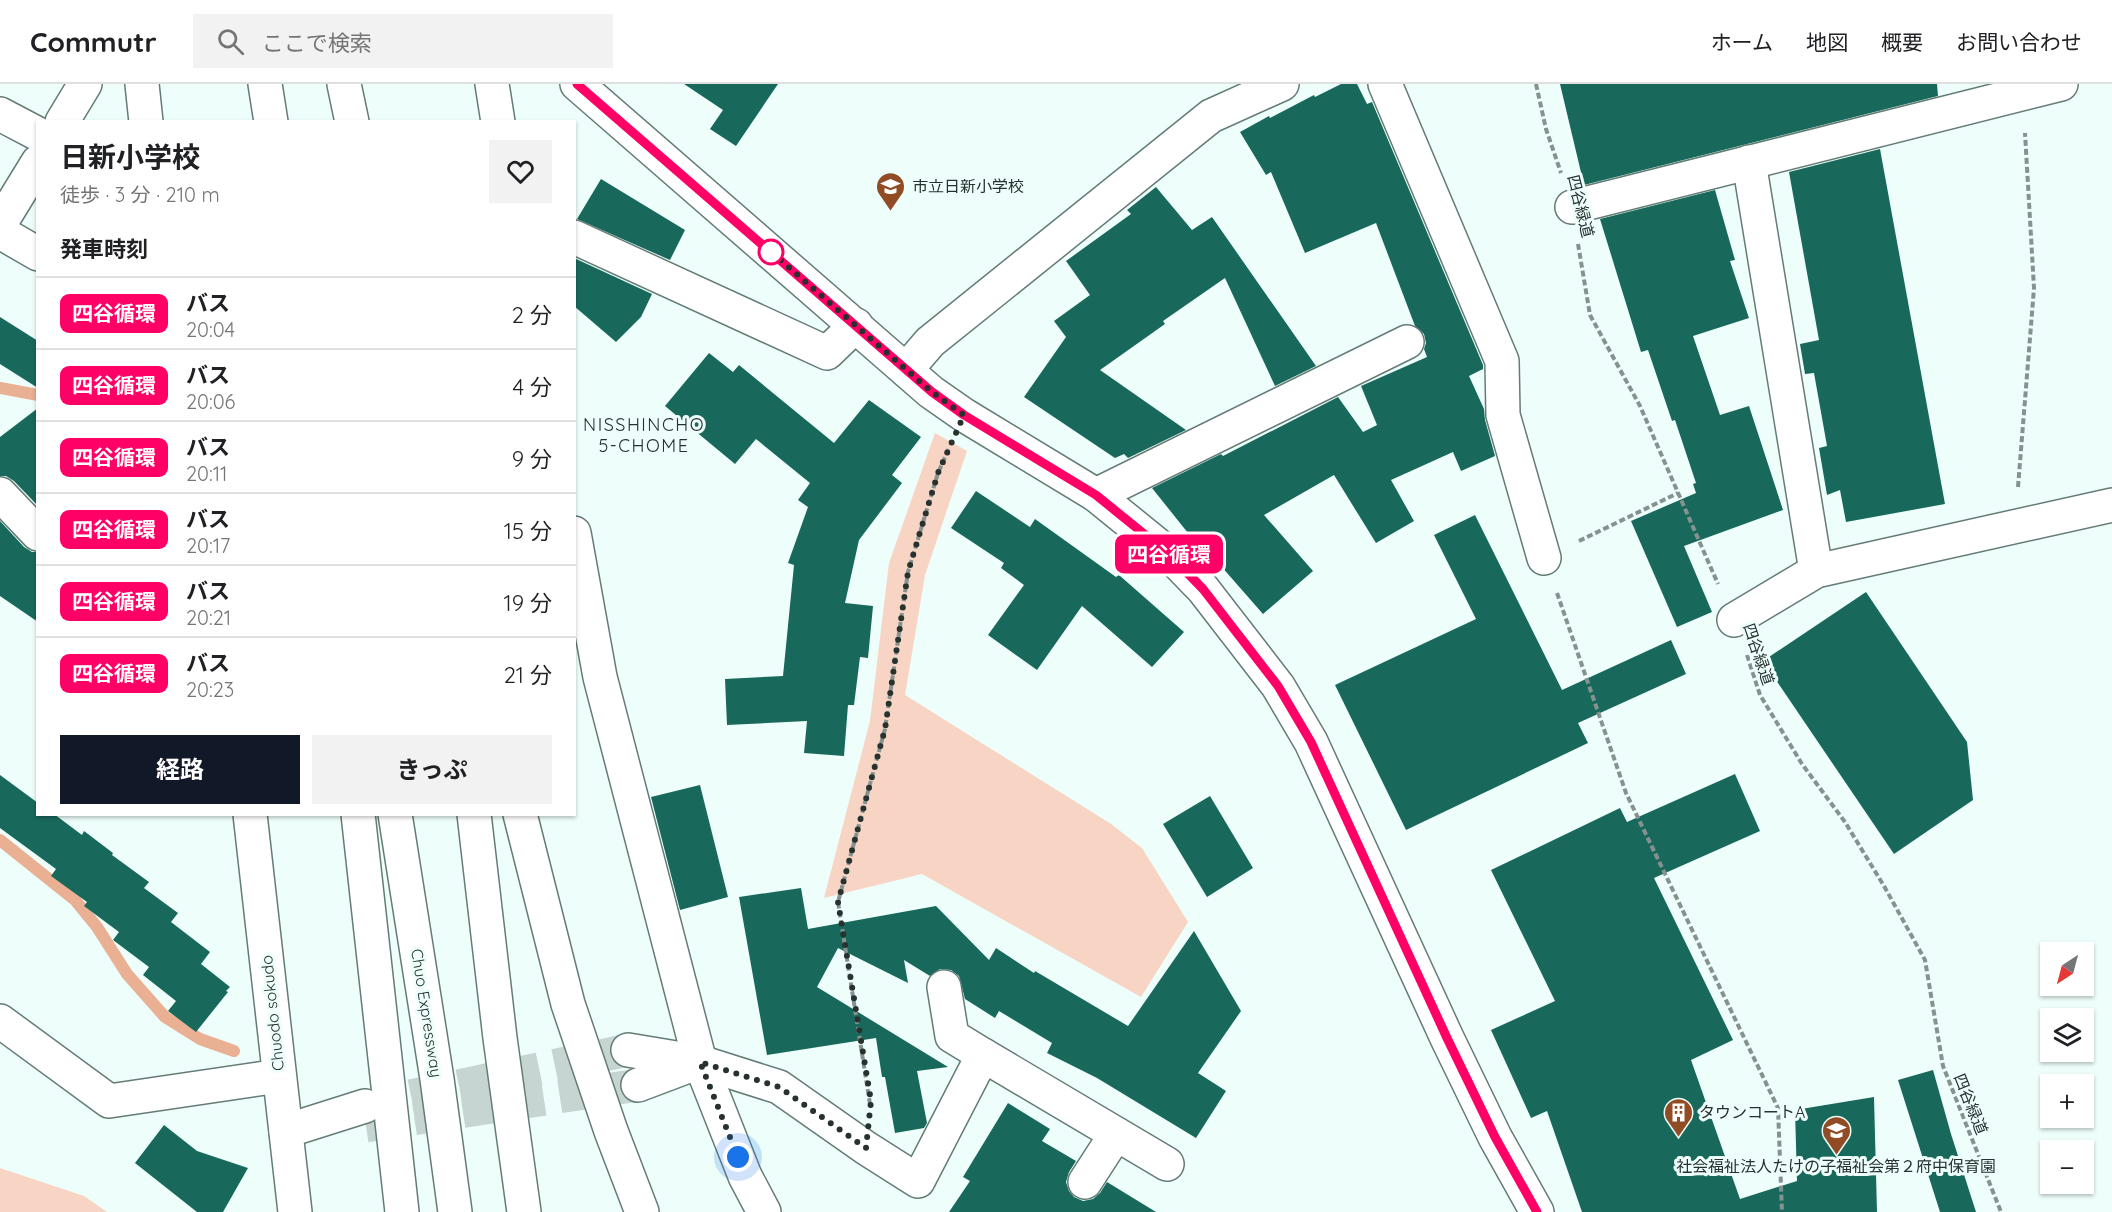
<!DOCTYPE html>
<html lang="ja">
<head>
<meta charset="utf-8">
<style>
  :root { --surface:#fff; --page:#f2f2f2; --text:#202124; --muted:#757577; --line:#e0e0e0; --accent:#111827 }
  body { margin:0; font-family:Quicksand,"Noto Sans JP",sans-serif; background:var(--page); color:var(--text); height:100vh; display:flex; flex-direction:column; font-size:22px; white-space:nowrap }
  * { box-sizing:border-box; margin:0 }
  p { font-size:20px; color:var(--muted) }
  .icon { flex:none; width:33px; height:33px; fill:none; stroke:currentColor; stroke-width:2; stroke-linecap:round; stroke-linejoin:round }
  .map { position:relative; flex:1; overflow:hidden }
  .drawer { position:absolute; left:36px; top:36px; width:540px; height:696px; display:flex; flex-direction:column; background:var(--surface); border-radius:0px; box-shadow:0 2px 4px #0004 }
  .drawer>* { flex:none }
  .badge { padding:0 12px; border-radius:9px; font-size:21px; line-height:39px }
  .needle { width:39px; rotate:216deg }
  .fabs { position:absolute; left:2040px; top:858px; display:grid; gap:12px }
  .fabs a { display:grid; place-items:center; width:54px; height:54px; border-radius:0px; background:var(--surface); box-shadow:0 2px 4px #0004; font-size:30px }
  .you { position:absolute; width:30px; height:30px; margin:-15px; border:4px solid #fff; border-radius:50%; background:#1a73e8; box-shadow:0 0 0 9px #1a73e833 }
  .map>.badge { position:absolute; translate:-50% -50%; box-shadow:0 0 0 3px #fff }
  h2 { padding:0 24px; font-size:22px; line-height:54px }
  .round { display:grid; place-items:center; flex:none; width:63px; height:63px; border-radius:0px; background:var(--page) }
  .head { display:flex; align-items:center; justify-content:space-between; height:102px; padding:0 24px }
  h1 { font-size:28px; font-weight:700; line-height:45px }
  .action { display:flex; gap:12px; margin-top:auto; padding:12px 24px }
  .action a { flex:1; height:69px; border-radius:0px; background:var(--accent); color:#fff; font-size:24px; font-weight:700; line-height:69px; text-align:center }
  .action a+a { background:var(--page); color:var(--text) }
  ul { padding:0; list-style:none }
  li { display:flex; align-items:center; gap:18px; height:72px; padding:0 24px; border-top:2px solid var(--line) }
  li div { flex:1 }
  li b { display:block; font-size:22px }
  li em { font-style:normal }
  li .badge { min-width:66px; font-weight:700; text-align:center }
  header { display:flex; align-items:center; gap:36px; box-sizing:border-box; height:84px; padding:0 30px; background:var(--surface); border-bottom:2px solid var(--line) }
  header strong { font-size:28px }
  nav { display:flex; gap:33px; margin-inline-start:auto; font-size:21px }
  .search { width:420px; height:54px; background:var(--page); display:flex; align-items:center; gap:15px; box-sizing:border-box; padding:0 21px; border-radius:0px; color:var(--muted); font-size:22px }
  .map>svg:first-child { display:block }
</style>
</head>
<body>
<header>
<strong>Commutr</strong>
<div class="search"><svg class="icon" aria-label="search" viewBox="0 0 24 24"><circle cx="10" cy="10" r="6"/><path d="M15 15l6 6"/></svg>ここで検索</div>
<nav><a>ホーム</a><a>地図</a><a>概要</a><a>お問い合わせ</a></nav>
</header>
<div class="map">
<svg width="2112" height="1128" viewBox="0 0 2112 1128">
  <rect width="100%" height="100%" fill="#eefefa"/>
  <!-- green -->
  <g fill="#f7d4c3">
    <polygon points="935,349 967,367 925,491 905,611 1111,740 1142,764 1188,838 1141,913 922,790 824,814 870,637 889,479"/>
    <polygon points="0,1084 84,1112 107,1128 0,1128"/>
  </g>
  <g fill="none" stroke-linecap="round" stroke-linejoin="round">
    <!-- stream -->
    <g stroke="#e9b094" stroke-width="12">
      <polyline points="0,304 38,311"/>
      <polyline points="0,756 75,816 97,843 127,890 165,933 200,955 234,967"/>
    </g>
  </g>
  <!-- building -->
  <g fill="#18695b">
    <polygon points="684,0 778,0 736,62 710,45 723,26"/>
    <polygon points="1341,0 1357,0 1367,20 1372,18 1483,281 1483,285 1469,292 1484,325 1485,336 1495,372 1461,387 1453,368 1391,396 1414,437 1376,459 1334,391 1264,431 1313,487 1263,530 1199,457 1196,459 1152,404 1221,370 1223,372 1338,313 1363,348 1377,341 1361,302 1427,273 1424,265 1426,259 1424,250 1415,242 1376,139 1305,169 1271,88 1266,91 1240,48 1269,32 1270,34 1314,11 1315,13"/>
    <polygon points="1560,0 1937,0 1938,12 1584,101"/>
    <polygon points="1880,65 1945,420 1846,438 1840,406 1827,411 1819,364 1827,362 1814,289 1805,290 1800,260 1819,256 1789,88"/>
    <polygon points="601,95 685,146 670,176 577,135"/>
    <polygon points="1156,103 1192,146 1212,133 1316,282 1275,302 1225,194 1163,237 1165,240 1100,286 1186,346 1128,374 1124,370 1115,374 1024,313 1066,253 1054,237 1090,211 1066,177 1131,130 1127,126"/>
    <polygon points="1715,106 1735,176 1730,177 1749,234 1693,252 1720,331 1749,322 1783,426 1684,462 1712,528 1677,543 1631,437 1696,409 1693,400 1696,399 1675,336 1672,337 1648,266 1641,268 1600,135"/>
    <polygon points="574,174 652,210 641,233 616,258 574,222"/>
    <polygon points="0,233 38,257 38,304 0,280"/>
    <polygon points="709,269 733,288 739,281 834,359 869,316 921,353 892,391 902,399 859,456 845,519 873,522 868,574 860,573 854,621 848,621 844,672 804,669 807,637 727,641 725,595 783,592 794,481 788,479 808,423 798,416 810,399 756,355 735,380 665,322"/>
    <polygon points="38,324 38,422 14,397 6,392 0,392 0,353"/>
    <polygon points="976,407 1030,443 1035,435 1116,493 1119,491 1184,548 1152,583 1082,522 1037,586 988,551 1024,501 1001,484 1004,479 951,444"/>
    <polygon points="1475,431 1562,606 1671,556 1686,590 1578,639 1588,659 1406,746 1335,601 1476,535 1434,451"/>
    <polygon points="0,437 24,463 32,468 38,468 38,538 0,512"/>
    <polygon points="1866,508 1967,658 1973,716 1894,770 1763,577"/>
    <polygon points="1735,690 1760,747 1654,794 1733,956 1691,976 1740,1115 1797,1097 1795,1026 1874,1013 1877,1128 1582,1128 1547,1027 1531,1034 1491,946 1555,917 1491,786 1620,724 1627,738"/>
    <polygon points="0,691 38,719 38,730 54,730 82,751 84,747 113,769 112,771 149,798 144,804 178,829 171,838 210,868 201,880 230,903 226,907 228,908 196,948 168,927 176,917 143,891 149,883 113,856 119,848 84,822 87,818 51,792 56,785 0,744"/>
    <polygon points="700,701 728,813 680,826 651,713"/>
    <polygon points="1210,712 1253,784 1207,813 1163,740"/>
    <polygon points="801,804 808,845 936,822 989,876 996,864 1034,889 1035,887 1128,942 1194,847 1241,927 1198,989 1226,1007 1196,1054 1097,994 1047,969 1052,959 999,927 995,934 965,915 959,892 951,886 940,885 930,892 904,876 908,899 838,864 817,903 948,983 917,987 927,1039 924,1044 895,1049 885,993 882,993 876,954 767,971 739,813"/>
    <polygon points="1933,986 1951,1050 1976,1128 1940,1128 1898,996"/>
    <polygon points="1008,1019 1050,1045 1042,1057 1076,1077 1069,1088 1066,1098 1069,1107 1074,1113 1083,1117 1093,1115 1100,1109 1107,1098 1156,1128 949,1128 970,1097 963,1093"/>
    <polygon points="164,1041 197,1067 248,1084 223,1128 197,1128 135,1079"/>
  </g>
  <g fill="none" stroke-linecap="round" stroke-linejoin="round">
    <!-- minor-tunnel -->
    <g stroke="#c6d5d1" stroke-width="33" stroke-dasharray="33 16" stroke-linecap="butt">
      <polyline points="411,1012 628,966"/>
      <polyline points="366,1042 638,1001"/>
    </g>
    <defs>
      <g id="minor">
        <polyline points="142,0 146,38"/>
        <polyline points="492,0 498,38"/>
        <polyline points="577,0 931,308 964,331 1096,411 1170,471 1203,505 1278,602 1311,658 1447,954 1495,1053 1537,1128"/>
        <polyline points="1385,0 1502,277 1503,331 1544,474"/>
        <polyline points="0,30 38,50"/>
        <polyline points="62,38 85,0"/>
        <polyline points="1749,78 1816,487"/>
        <polyline points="1572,123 2061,0"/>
        <polyline points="0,140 38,78"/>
        <polyline points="0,148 38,170"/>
        <polyline points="574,153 827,269 856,241"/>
        <polyline points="906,286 930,258 1211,32 1282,0"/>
        <polyline points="0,410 38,450"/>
        <polyline points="1096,411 1407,258"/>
        <polyline points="574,449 600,593 700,978 745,1092 764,1128"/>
        <polyline points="1734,536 1816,487 2112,421"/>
        <polyline points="250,730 295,1128"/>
        <polyline points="944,903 952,952 983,971"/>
        <polyline points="0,937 109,1017 279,992"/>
        <polyline points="628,966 700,978 779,1003 866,1064 918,1097 983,971 1167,1080"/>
        <polyline points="638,1001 699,978"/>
        <polyline points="286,1047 365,1022"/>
        <polyline points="1085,1098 1116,1050"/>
      </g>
      <g id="highway">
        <polyline points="265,0 271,38"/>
        <polyline points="344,0 352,38"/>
        <polyline points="358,730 402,1128"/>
        <polyline points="395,730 437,995 455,1128"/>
        <polyline points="474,730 500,954 524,1128"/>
        <polyline points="520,730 568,920 611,1047 642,1128"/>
      </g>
    </defs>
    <!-- minor casing -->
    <use href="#minor" stroke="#647c76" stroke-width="36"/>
    <!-- highway casing -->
    <use href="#highway" stroke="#647c76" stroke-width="36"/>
    <!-- path -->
    <g stroke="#85928f" stroke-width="4" stroke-dasharray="6 3" stroke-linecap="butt">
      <polyline points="1536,0 1546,45 1561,89"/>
      <polyline points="1578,160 1590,231 1640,322 1718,500"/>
      <polyline points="2018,403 2034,204 2025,49"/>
      <polyline points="1579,457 1678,409"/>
      <polyline points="1557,509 1626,709 1778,1024 1782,1128"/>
      <polyline points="1747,571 1760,611 1802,680 1845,738 1884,802 1925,876 1943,982 2001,1128"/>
      <polyline points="870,1020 838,818 885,645 908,488 938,389 949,364"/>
    </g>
    <!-- minor -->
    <use href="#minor" stroke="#fff" stroke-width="33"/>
    <!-- highway -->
    <use href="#highway" stroke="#fff" stroke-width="33"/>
  </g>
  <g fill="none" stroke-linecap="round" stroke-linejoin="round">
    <defs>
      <polyline id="line" points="577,0 932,308 964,331 1096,411 1170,471 1203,505 1278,602 1311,658 1447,954 1495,1053 1537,1128"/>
    </defs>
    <!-- line casing -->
    <use href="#line" stroke="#fff" stroke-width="14"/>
    <!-- line -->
    <use href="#line" stroke="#f06" stroke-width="9"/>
    <!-- walk -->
    <polyline stroke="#27322f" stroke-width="6" stroke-dasharray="0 10.8" points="738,1073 700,978 779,1003 866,1064 871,1017 838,818 885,645 908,488 938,389 964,331 932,308 769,166 771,168"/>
  </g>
  <!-- icons -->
  <defs>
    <symbol id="school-pin" viewBox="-11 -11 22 30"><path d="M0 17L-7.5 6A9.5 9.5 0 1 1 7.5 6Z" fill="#924c25" stroke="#eefefa"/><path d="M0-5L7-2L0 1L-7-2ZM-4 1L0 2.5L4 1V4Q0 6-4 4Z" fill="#fff"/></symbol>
    <symbol id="building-pin" viewBox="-11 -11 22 30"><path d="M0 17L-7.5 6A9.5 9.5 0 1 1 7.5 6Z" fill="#924c25" stroke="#eefefa"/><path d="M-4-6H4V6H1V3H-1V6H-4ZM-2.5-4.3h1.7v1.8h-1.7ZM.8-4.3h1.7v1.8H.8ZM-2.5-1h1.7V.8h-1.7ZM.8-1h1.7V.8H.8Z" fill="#fff"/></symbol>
  </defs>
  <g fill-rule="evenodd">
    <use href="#school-pin" x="874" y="86" width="33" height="45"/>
    <use href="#building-pin" x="1662" y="1012" width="33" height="45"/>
    <use href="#school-pin" x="1820" y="1030" width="33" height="45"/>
  </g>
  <!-- markers -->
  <circle fill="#fff" stroke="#f06" stroke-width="3" cx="771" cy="168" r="12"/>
  <g text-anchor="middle" stroke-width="6" stroke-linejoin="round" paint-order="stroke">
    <!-- poi labels -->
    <g font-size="16" fill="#27322f" stroke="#eefefa" text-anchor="start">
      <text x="912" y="108">市立日新小学校</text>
      <text x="1699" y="1034">タウンコートA</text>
      <text x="1836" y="1088" text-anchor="middle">社会福祉法人たけの子福祉会第２府中保育園</text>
    </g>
    <!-- street labels -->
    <g font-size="16" fill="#27322f" stroke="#eefefa">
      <text transform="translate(1581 122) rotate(76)" y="6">四谷緑道</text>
      <text transform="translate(1759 570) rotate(71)" y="6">四谷緑道</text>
      <text transform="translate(272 929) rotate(-96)" y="6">Chuodo sokudo</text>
      <text transform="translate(427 929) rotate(81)" y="6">Chuo Expressway</text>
      <text transform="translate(1971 1020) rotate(68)" y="6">四谷緑道</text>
    </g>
    <!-- neighbourhood labels -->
    <g font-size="18" letter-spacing="1.5" fill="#27322f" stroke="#eefefa">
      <text x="644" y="347">NISSHINCHO<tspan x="644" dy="21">5-CHOME</tspan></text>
    </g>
  </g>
</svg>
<div class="fabs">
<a><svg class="needle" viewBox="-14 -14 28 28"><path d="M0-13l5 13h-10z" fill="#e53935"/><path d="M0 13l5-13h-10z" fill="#757577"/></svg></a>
<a><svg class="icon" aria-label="layers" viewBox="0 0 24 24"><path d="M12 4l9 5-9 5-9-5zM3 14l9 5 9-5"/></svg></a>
<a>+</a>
<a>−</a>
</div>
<div class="you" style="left:738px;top:1073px"></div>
<b class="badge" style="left:1169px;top:470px;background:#f06;color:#fff">四谷循環</b>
<section class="drawer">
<div class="head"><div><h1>日新小学校</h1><p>徒歩 · 3 分 · 210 m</p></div><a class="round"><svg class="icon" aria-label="heart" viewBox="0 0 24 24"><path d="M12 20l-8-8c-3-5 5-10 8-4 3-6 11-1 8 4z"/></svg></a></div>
<h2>発車時刻</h2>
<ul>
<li><span class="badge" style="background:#f06;color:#fff">四谷循環</span><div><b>バス</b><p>20:04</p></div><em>2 分</em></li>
<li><span class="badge" style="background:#f06;color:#fff">四谷循環</span><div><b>バス</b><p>20:06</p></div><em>4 分</em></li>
<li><span class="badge" style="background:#f06;color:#fff">四谷循環</span><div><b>バス</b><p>20:11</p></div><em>9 分</em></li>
<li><span class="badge" style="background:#f06;color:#fff">四谷循環</span><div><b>バス</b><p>20:17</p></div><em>15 分</em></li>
<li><span class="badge" style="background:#f06;color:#fff">四谷循環</span><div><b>バス</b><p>20:21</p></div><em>19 分</em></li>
<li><span class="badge" style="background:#f06;color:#fff">四谷循環</span><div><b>バス</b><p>20:23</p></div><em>21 分</em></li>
</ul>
<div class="action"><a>経路</a><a>きっぷ</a></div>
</section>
</div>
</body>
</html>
